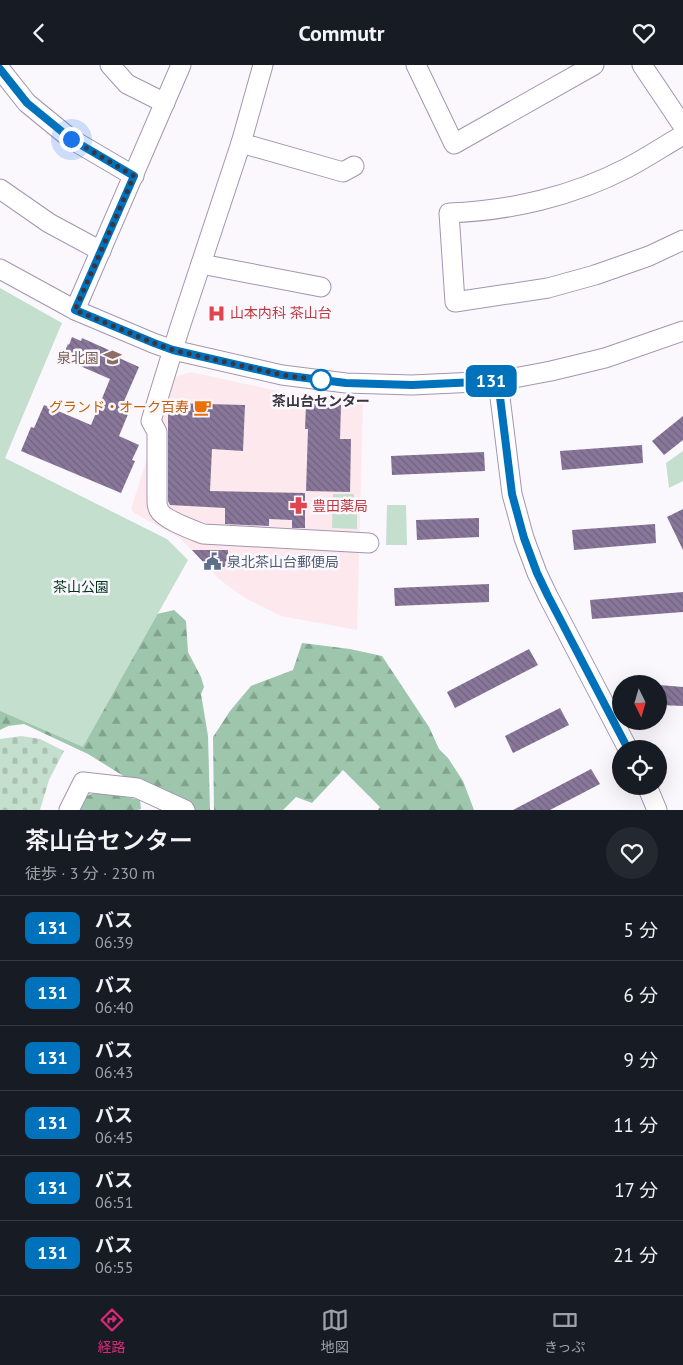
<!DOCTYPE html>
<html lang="ja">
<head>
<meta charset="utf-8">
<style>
  :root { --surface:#171b24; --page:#242831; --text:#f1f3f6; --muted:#9ea1a6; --line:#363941; --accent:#db2777 }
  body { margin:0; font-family:"PT Sans","Noto Sans JP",sans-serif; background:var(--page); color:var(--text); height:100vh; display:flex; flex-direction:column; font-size:19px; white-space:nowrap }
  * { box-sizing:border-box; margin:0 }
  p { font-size:16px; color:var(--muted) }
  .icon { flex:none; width:28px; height:28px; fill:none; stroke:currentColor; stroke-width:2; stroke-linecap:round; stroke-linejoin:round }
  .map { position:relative; height:745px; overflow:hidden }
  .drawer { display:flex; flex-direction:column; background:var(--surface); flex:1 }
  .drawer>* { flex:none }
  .badge { padding:0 10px; border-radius:8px; font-size:18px; line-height:32px }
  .needle { width:32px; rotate:175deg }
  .buttons { position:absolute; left:612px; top:610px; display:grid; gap:10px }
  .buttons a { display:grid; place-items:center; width:55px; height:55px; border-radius:50%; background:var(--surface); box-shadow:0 5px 20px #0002; font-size:25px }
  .you { position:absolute; width:25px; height:25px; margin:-12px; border:4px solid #fff; border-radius:50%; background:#1a73e8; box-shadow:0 0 0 8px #1a73e833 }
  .map>.badge { position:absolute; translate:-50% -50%; box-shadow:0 0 0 2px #fff }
  .round { display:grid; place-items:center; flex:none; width:52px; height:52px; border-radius:26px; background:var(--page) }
  .summary { display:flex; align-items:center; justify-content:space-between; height:85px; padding:0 25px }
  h1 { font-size:24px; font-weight:600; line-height:38px }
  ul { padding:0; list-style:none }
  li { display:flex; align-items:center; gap:15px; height:65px; padding:0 25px; border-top:1px solid var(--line) }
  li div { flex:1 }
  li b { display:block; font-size:19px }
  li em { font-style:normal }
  li .badge { min-width:55px; font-weight:700; text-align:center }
  header { display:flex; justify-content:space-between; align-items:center; height:65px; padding:0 25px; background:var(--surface); font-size:22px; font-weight:600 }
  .menu { display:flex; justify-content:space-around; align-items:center; height:70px; border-top:1px solid var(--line); background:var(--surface); font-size:14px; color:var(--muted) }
  .menu a { display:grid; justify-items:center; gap:2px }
  .menu .active { color:var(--accent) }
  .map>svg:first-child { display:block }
</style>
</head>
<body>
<header><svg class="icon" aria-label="back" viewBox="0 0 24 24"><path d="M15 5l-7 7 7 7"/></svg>Commutr<svg class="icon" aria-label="heart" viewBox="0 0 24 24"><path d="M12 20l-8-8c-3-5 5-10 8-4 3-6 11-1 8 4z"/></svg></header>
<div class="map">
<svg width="683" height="745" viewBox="0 0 683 745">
  <defs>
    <pattern id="forest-firs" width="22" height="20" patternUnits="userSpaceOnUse" patternTransform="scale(1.25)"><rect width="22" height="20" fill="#9dc6ac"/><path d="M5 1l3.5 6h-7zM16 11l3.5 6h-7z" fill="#81a28d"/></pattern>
    <pattern id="cemetery-stones" width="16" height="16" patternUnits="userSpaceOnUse" patternTransform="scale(1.25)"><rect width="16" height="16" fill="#c5dfce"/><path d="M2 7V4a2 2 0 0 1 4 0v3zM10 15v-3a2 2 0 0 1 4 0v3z" fill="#aac0b2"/></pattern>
    <pattern id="building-back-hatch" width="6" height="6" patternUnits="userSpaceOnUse" patternTransform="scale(1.25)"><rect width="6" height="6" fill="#89779a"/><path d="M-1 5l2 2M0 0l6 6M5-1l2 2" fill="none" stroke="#71627f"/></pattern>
  </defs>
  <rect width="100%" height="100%" fill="#faf7fd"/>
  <!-- commercial -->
  <polygon fill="#fde8ed" points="190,307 278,326 298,333 363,336 357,565 281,551 245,533 219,514 180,473 134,448 131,444 173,313"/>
  <!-- forest -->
  <g fill="url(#forest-firs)">
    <polygon points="0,465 157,549 174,545 186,556 188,587 201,612 204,622 201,629 208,671 210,745 195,745 138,720 88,689 24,659 8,661 0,665"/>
    <polygon points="302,578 350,584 382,591 429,662 439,684 448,693 463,716 474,745 378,745 380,742 343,705 312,738 296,732 283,745 214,745 213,672 230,646 251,621 293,605"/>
    <path d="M98,728L121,731L140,735L141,744L137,745H78C83,734 85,729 98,728Z"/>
  </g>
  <!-- cemetery -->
  <polygon fill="url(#cemetery-stones)" points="21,671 40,674 64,686 49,715 40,745 0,745 0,674"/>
  <!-- green -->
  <g fill="#c5dfce">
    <polygon points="0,223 62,258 5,393 167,474 188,495 83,682 0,646"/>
    <polygon points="683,386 683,416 669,423 666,398"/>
    <polygon points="333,429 354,429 354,438 357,442 357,464 332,463"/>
    <polygon points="387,440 406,440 407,480 386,480"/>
  </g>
  <!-- building -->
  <g fill="url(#building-back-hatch)">
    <polygon points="72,272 81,276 82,273 120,290 119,293 139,302 125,334 133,337 119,371 139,380 132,395 135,396 121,428 21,386 31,362 34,363 44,340 91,360 110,314 62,293 68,279 69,280"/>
    <polygon points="168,338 245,340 243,386 212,384 210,426 305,428 305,463 292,463 292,455 269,454 269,461 225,459 225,443 170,440 168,436"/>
    <polygon points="306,339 341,340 340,374 351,374 350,427 306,426 308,364 305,364"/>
    <polygon points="683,351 683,375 664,390 652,376"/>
    <polygon points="642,380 643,398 562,405 560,386"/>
    <polygon points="484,387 485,406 392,410 391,391"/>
    <polygon points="683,444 683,485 667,452"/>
    <polygon points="479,453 479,472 417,475 416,455"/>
    <polygon points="655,459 656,478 574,485 572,465"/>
    <polygon points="192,485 228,485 228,502 208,502"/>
    <polygon points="489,519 489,537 395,541 394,523"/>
    <polygon points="683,527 683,547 592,554 590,535"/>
    <polygon points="529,584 538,600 455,643 447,627"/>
    <polygon points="659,620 683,622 683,641 659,640"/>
    <polygon points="560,643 569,660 513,688 505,671"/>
    <polygon points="591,704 600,719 550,745 513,745"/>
  </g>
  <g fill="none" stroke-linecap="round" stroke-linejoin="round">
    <defs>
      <g id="minor">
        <polyline points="110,0 127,19 165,38"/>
        <path d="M263,0L241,78L179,265L151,356L157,367V437C157,438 158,443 159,445C163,454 193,465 203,469L369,478"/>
        <polyline points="416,0 454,79 594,0"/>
        <polyline points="642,0 683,61"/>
        <polyline points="0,4 27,38 71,74 134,111"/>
        <path d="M683,70C664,81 646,93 627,103C573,131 510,146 449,148L455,237L548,223L595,210L649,191L683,175"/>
        <polyline points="241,78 343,107 354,101"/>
        <polyline points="0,124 49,158 101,186"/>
        <polyline points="201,199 321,222"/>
        <polyline points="0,204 75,245 153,278 173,285 282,310 346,318 412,320 498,316 551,306 605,293 683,266"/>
        <polyline points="75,245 181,0"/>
        <polyline points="498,316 512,429 524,473 537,508 548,531 628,684"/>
        <polyline points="647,721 657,745"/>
        <polyline points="69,745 83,717 137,723 185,745"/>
      </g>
    </defs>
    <!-- minor casing -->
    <use href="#minor" stroke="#a395b0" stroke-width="21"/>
    <!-- minor -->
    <use href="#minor" stroke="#fff" stroke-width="19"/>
  </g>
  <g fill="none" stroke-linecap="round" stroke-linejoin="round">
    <defs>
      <polyline id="line" points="0,4 27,38 71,74 134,111 75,245 154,278 173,285 282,310 346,318 412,320 498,316 512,429 524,473 537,508 548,531 628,684"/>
    </defs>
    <!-- line casing -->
    <use href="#line" stroke="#fff" stroke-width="11"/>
    <!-- line -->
    <use href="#line" stroke="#0072bc" stroke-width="8"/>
    <!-- walk -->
    <polyline stroke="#3a3540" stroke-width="5" stroke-dasharray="0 9" points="71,74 134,111 75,245 154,278 173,285 282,310 321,315"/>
  </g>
  <!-- icons -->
  <defs>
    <symbol id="hospital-bare" viewBox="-9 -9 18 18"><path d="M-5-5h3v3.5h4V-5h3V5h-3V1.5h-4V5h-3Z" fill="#e0444e" stroke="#faf7fd" stroke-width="2.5" paint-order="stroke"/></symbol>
    <symbol id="school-bare" viewBox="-9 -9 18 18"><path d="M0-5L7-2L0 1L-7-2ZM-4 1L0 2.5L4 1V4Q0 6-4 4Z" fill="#8d6e63" stroke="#faf7fd" stroke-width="2.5" paint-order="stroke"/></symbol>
    <symbol id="cafe-bare" viewBox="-9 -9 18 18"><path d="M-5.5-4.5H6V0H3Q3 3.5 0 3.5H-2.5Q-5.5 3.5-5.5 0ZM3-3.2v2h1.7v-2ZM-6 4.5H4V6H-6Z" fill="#e8710a" stroke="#faf7fd" stroke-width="2.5" paint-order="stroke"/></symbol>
    <symbol id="pharmacy-bare" viewBox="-9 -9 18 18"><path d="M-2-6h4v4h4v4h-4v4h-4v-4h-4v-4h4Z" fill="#e0444e" stroke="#faf7fd" stroke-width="2.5" paint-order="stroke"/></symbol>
    <symbol id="civic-bare" viewBox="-9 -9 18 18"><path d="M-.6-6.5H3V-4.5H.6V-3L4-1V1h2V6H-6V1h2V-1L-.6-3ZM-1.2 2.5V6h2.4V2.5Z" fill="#5c6f8a" stroke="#faf7fd" stroke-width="2.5" paint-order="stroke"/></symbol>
  </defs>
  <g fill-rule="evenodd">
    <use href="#hospital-bare" x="204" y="236" width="25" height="25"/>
    <use href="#school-bare" x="100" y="280" width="25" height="25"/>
    <use href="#cafe-bare" x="190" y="330" width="25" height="25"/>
    <use href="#pharmacy-bare" x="286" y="428" width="25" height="25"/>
    <use href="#civic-bare" x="200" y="484" width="25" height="25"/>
  </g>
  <!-- markers -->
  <circle fill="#fff" stroke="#0072bc" stroke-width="2.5" cx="321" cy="315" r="10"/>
  <g text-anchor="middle" stroke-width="5" stroke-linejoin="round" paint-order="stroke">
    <!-- health labels -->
    <g font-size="14" fill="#be3a42" stroke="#faf7fd" text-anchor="start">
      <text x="230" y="253">山本内科 茶山台</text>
      <text x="312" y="446">豊田薬局</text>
    </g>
    <!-- education labels -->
    <g font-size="14" fill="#785e54" stroke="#faf7fd" text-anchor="end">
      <text x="99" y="298">泉北園</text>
    </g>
    <!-- stop labels -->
    <g font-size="14" font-weight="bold" fill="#3a3540" stroke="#faf7fd">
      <text x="321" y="341">茶山台センター</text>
    </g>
    <!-- food labels -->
    <g font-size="14" fill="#c56008" stroke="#faf7fd" text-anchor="end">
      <text x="189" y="347">グランド・オーク百寿</text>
    </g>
    <!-- service labels -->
    <g font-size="14" fill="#4e5e75" stroke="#faf7fd" text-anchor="start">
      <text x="227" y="502">泉北茶山台郵便局</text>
    </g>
    <!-- park labels -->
    <g font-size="14" fill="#00351d" stroke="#faf7fd">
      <text x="81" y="527">茶山公園</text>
    </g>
  </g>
</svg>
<div class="buttons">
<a><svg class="needle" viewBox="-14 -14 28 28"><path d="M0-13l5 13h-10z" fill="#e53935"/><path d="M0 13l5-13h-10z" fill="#9ea1a6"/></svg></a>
<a><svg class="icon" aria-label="locate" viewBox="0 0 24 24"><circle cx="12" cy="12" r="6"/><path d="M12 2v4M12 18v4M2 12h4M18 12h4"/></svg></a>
</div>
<div class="you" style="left:71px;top:74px"></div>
<b class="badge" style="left:491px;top:316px;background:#0072bc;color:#fff">131</b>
</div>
<section class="drawer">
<div class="summary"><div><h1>茶山台センター</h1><p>徒歩 · 3 分 · 230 m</p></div><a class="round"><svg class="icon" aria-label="heart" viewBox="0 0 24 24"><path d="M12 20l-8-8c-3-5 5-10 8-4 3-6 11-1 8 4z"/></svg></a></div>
<ul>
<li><span class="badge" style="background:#0072bc;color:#fff">131</span><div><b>バス</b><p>06:39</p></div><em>5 分</em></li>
<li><span class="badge" style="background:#0072bc;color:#fff">131</span><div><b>バス</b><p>06:40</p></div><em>6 分</em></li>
<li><span class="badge" style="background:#0072bc;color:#fff">131</span><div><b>バス</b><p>06:43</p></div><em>9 分</em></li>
<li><span class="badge" style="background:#0072bc;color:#fff">131</span><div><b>バス</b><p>06:45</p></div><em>11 分</em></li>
<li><span class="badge" style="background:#0072bc;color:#fff">131</span><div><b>バス</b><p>06:51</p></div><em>17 分</em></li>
<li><span class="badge" style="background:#0072bc;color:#fff">131</span><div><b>バス</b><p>06:55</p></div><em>21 分</em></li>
</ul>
</section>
<nav class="menu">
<a class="active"><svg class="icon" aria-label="directions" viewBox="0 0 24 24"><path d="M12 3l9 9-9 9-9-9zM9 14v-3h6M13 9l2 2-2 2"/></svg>経路</a>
<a><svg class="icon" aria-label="map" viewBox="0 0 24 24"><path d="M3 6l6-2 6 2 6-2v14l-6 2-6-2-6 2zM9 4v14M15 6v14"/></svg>地図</a>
<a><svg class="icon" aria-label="tickets" viewBox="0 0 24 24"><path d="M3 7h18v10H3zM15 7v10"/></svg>きっぷ</a>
</nav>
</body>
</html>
